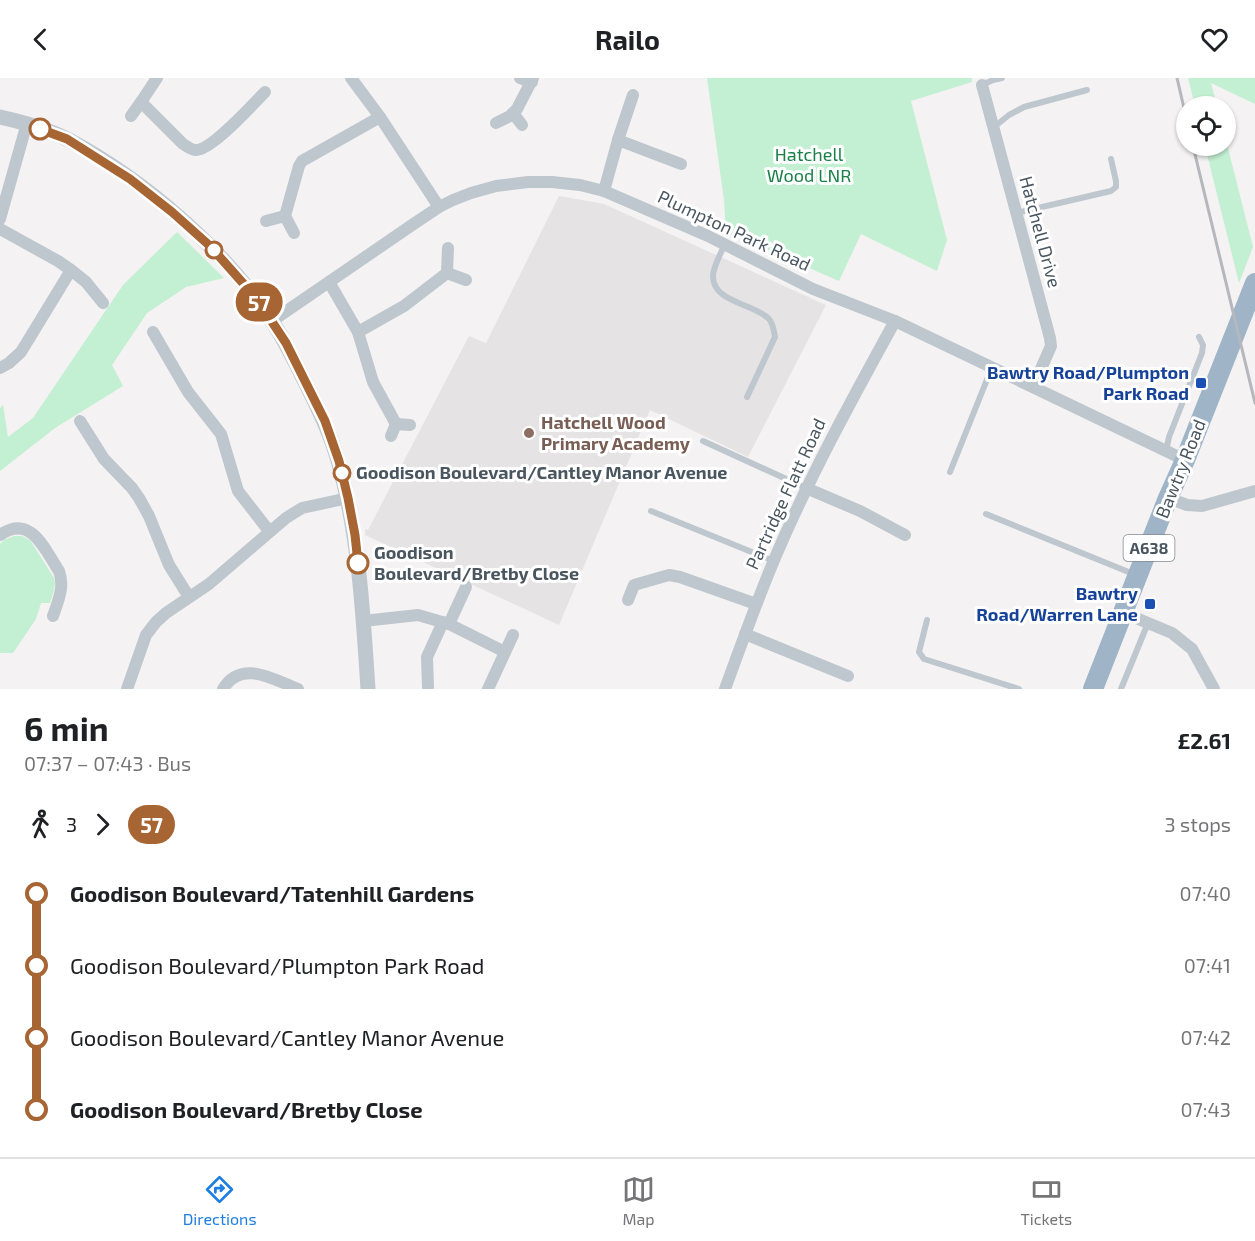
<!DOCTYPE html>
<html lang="en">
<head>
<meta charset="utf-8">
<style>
  :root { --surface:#fff; --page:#f2f2f2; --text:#202124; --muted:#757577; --line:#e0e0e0; --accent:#1f7ee1 }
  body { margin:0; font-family:"Exo 2",sans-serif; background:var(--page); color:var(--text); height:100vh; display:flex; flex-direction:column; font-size:22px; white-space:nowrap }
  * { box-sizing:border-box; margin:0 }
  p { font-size:20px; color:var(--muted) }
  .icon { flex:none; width:33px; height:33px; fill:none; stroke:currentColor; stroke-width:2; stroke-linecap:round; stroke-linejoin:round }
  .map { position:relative; height:611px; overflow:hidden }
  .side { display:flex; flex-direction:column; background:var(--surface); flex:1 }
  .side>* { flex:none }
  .badge { padding:0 12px; border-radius:20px; font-size:21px; line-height:39px }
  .tools { position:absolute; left:1176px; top:18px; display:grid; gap:12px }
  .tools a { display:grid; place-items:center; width:60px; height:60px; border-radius:50%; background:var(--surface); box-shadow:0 2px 4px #0004; font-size:30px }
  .map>.badge { position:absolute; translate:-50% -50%; box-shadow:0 0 0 3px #fff }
  .legs { display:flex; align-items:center; gap:9px; height:66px; padding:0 24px; font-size:20px }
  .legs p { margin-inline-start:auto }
  .headline { display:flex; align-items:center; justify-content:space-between; height:102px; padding:0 24px }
  h1 { font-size:33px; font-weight:700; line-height:45px }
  ul { padding:0 24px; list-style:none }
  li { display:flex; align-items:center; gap:21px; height:72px; font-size:22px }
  li i { display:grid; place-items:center; width:9px; height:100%; margin:0 8px; background:currentColor }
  li i::after { content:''; width:15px; height:15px; margin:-8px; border:4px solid; border-radius:50%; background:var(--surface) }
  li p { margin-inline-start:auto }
  li:first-child i { background:linear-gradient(#0000 50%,currentColor 0) }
  li:last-child i { background:linear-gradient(currentColor 50%,#0000 0) }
  header { display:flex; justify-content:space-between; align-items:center; height:78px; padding:0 24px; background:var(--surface); font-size:27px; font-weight:700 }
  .dock { display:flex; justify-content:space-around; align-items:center; height:84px; border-top:2px solid var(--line); background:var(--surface); font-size:16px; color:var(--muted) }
  .dock a { display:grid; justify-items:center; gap:3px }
  .dock .active { color:var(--accent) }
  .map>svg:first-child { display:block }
</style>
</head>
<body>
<header><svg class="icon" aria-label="back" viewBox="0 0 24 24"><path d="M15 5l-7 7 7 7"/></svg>Railo<svg class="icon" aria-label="heart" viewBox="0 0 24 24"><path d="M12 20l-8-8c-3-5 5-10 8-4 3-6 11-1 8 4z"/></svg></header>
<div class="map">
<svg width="1255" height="611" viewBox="0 0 1255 611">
  <rect width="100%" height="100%" fill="#f4f2f2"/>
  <!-- education -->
  <polygon fill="#e5e3e4" points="559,118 604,126 826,227 748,379 650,332 559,547 365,457 365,451 368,452 469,258 486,265"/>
  <!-- green -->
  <g fill="#c3efd2">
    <polygon points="707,0 972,0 972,4 911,23 947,162 937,193 861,156 839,203 726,154 724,122"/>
    <polygon points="1188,0 1255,0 1255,26 1211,5 1217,28 1195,28"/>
    <polygon points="1226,62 1253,169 1239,205 1205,68 1226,68"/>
    <polygon points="177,154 224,200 186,209 147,235 112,287 123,308 55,350 0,393 0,330 3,327 8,359 33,340 123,207"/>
    <polygon points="14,458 22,458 30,462 54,500 55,505 54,512 50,525 41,525 36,541 13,575 0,575 0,466 4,462"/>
  </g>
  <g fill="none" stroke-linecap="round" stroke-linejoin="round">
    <!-- service -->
    <g stroke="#bec7ce" stroke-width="6">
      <polyline points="982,7 993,2 1002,0"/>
      <polyline points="994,49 1009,37 1024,29 1087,12"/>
      <polyline points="1016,135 1111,113 1116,109 1116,103 1111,81"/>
      <path d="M725,166C721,175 714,187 713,197C712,225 754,225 769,241C773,245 774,253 775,259L747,319"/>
      <polyline points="703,363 806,410"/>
      <polyline points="1166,373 1169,359 1202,275 1203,267 1199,259"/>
      <polyline points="950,394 992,289"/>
      <polyline points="651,433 774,483"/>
      <polyline points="986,436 1136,497"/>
      <polyline points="927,542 919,574 924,581 1019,611"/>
      <polyline points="1121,611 1148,545"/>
    </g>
    <!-- minor -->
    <g stroke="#bec7ce" stroke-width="12">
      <path d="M157,0L141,24L183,66C187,68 191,72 196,72C212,72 252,27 265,14"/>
      <polyline points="351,0 380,39 439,129"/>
      <polyline points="520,0 532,4"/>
      <polyline points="982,7 1050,260 1051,268 1033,309"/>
      <polyline points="513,35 522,47"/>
      <polyline points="131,38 141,24"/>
      <polyline points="496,45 510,38 517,31 533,0"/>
      <polyline points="618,62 681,86"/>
      <polyline points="604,113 618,62 633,17"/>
      <polyline points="285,138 299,88 302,83 380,39"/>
      <polyline points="0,141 27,45"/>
      <polyline points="266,143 285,138 294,155"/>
      <polyline points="0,151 58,183 71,192 86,204 103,225"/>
      <polyline points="448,170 447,195 466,202"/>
      <polyline points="329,204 358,254 373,304 396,346"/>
      <polyline points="272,243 415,145 439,129 453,122 471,115 496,108 528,104 552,104 580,107 604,113 708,158 813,211 895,243 1185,382"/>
      <polyline points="153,254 188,314 221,356 238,413 269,453"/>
      <polyline points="358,254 404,228 447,195"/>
      <polyline points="0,290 9,285 21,274 71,192"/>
      <polyline points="80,343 104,381 132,410 139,420 149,438 169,487 189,519"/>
      <polyline points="391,358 396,346 410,347"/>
      <polyline points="806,410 860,433 905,457"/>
      <polyline points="1168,420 1187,427 1202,428 1255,413"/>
      <path d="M0,457C31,435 45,472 59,493C65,509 58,523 53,538"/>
      <polyline points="628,522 634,507 669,497 680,499 756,526"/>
      <polyline points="1124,535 1172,555 1192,571 1214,611"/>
      <polyline points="363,543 418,537 449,546 505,574"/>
      <polyline points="449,546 466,509"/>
      <polyline points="745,556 848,598"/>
      <polyline points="428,609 427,579 443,544"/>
      <polyline points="127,611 146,557 156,544 166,535 209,506 286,440 302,430 348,420"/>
      <path d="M223,611C241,581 273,601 298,611"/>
      <polyline points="488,611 513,557"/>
      <path d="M725,611C740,570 755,528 772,487C807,403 851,323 895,243"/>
    </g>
    <!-- tertiary -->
    <path stroke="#bec7ce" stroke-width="15" d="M0,39C23,44 48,51 69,62C145,103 223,170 271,242C285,262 295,284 306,306C319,332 331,357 339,386C359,459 363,535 368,611"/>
    <!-- trunk -->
    <polyline stroke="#9fb4c6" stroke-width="20" points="1093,611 1168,420 1185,382 1255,205"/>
    <!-- rail -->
    <g stroke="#b4b7bc" stroke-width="3">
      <polyline points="1177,0 1186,39"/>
      <polyline points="1193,68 1255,325"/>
    </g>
  </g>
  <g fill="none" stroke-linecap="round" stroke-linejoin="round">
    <defs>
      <polyline id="line-1" points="40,51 67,61 130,101 172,134 210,168 257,221 286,265 325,343 339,383 348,420 355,457 358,485"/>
    </defs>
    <!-- line-1 casing -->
    <use href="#line-1" stroke="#fff" stroke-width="14"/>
    <!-- line-1 -->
    <use href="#line-1" stroke="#a76534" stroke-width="9"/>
  </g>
  <!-- markers -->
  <g fill="#fff" stroke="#a76534" stroke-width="3">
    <circle cx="40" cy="51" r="10"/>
    <circle cx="214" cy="172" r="8"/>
    <circle cx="342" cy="395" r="8"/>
    <circle cx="358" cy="485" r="10"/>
  </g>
  <g fill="#1a4fb4" stroke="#fff" stroke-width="2">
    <rect x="1195" y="299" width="12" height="12" rx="3"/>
    <rect x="1144" y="520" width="12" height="12" rx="3"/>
  </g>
  <circle fill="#8d6e63" stroke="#fff" stroke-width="2" cx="529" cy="355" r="6"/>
  <g text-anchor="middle" stroke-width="6" stroke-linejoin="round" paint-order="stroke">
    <!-- shield labels -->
    <rect fill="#fff" stroke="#80898f" stroke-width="1.5" x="1123.5" y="457" width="51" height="26" rx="4.5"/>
    <g font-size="16" font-weight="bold" fill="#4a565f">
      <text x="1149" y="476">A638</text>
    </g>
    <!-- park labels -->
    <g font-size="18" fill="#1a8048" stroke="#fff">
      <text x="809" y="83">Hatchell<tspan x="809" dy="21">Wood LNR</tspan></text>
    </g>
    <!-- street labels -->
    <g font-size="18" fill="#4a565f" stroke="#fff">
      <text transform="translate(734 153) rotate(25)" y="6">Plumpton Park Road</text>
      <text transform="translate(1040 154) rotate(75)" y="6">Hatchell Drive</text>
      <text transform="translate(1181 391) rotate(-68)" y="6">Bawtry Road</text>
      <text transform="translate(786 416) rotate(-65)" y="6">Partridge Flatt Road</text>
    </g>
    <!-- transit labels -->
    <g font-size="18" font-weight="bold" fill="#164399" stroke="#fff" text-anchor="end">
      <text x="1189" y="301">Bawtry Road/Plumpton<tspan x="1189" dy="21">Park Road</tspan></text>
      <text x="1138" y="522">Bawtry<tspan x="1138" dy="21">Road/Warren Lane</tspan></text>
    </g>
    <!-- education labels -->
    <g font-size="18" font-weight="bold" fill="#785e54" stroke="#fff" text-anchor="start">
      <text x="541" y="351">Hatchell Wood<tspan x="541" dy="21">Primary Academy</tspan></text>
    </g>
    <!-- stop labels -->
    <g font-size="18" font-weight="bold" fill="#4a565f" stroke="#fff" text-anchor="start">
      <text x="356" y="401">Goodison Boulevard/Cantley Manor Avenue</text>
      <text x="374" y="481">Goodison<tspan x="374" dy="21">Boulevard/Bretby Close</tspan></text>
    </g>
  </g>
</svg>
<div class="tools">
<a><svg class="icon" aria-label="locate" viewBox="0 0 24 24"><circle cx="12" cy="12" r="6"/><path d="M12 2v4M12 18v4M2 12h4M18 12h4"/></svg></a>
</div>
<b class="badge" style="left:259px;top:224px;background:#a76534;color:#fff">57</b>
</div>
<section class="side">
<div class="headline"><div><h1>6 min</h1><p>07:37 – 07:43 · Bus</p></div><b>£2.61</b></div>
<div class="legs"><svg class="icon" aria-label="walk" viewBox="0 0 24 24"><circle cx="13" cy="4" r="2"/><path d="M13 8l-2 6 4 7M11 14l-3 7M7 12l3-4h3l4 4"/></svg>3<svg class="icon" aria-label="forward" viewBox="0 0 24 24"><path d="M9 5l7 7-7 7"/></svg><b class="badge" style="background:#a76534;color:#fff">57</b><p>3 stops</p></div>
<ul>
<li><i style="color:#a76534"></i><b>Goodison Boulevard/Tatenhill Gardens</b><p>07:40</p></li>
<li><i style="color:#a76534"></i><span>Goodison Boulevard/Plumpton Park Road</span><p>07:41</p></li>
<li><i style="color:#a76534"></i><span>Goodison Boulevard/Cantley Manor Avenue</span><p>07:42</p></li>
<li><i style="color:#a76534"></i><b>Goodison Boulevard/Bretby Close</b><p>07:43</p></li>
</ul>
</section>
<nav class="dock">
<a class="active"><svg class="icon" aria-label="directions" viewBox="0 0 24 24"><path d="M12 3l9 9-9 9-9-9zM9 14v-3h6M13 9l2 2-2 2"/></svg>Directions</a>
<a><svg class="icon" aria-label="map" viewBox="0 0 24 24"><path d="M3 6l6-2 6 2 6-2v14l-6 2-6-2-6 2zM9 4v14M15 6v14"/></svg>Map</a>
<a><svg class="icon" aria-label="tickets" viewBox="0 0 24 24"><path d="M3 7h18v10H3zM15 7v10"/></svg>Tickets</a>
</nav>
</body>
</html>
